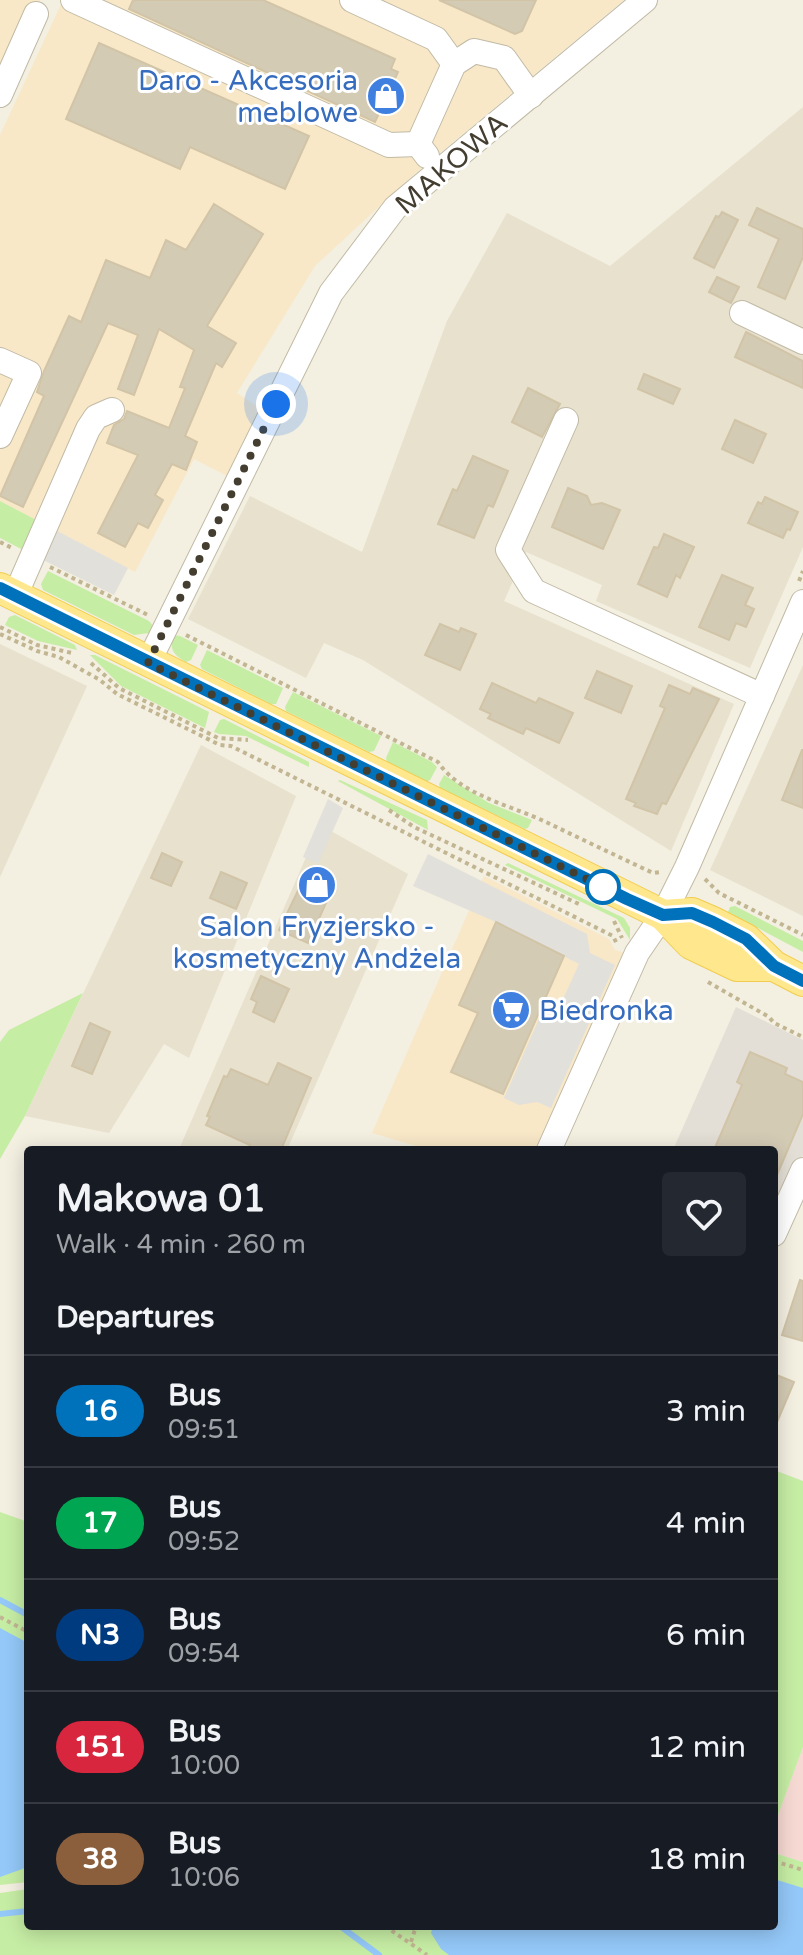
<!DOCTYPE html>
<html lang="en">
<head>
<meta charset="utf-8">
<style>
  :root { --surface:#171b24; --page:#242831; --text:#f1f3f6; --muted:#9ea1a6; --line:#363941 }
  body { margin:0; font-family:"Varela Round",sans-serif; background:var(--page); color:var(--text); height:100vh; display:flex; flex-direction:column; font-size:30px; white-space:nowrap }
  * { box-sizing:border-box; margin:0 }
  p { font-size:26px; color:var(--muted) }
  .icon { flex:none; width:44px; height:44px; fill:none; stroke:currentColor; stroke-width:2; stroke-linecap:round; stroke-linejoin:round }
  .map { position:relative; flex:1; overflow:hidden }
  .sheet { position:absolute; left:24px; top:1146px; width:754px; height:784px; display:flex; flex-direction:column; background:var(--surface); border-radius:8px; box-shadow:0 4px 20px #0003 }
  .sheet>* { flex:none }
  .badge { padding:0 16px; border-radius:26px; font-size:28px; line-height:52px }
  .you { position:absolute; width:40px; height:40px; margin:-20px; border:6px solid #fff; border-radius:50%; background:#1a73e8; box-shadow:0 0 0 12px #1a73e833 }
  .map>.badge { position:absolute; translate:-50% -50%; box-shadow:0 0 0 4px #fff }
  h2 { padding:0 32px; font-size:30px; line-height:72px }
  .round { display:grid; place-items:center; flex:none; width:84px; height:84px; border-radius:8px; background:var(--page) }
  .headline { display:flex; align-items:center; justify-content:space-between; height:136px; padding:0 32px }
  h1 { font-size:38px; font-weight:700; line-height:60px }
  ul { padding:0; list-style:none }
  li { display:flex; align-items:center; gap:24px; height:112px; padding:0 32px; border-top:2px solid var(--line) }
  li div { flex:1 }
  li b { display:block; font-size:30px }
  li em { font-style:normal }
  li .badge { min-width:88px; font-weight:700; text-align:center }
  .map>svg:first-child { display:block }
</style>
</head>
<body>
<div class="map">
<svg width="803" height="1955" viewBox="0 0 803 1955">
  <rect width="100%" height="100%" fill="#f3efe1"/>
  <!-- residential -->
  <g fill="#e7e1ce">
    <polygon points="803,107 803,335 735,304 729,317 803,351 803,547 750,668 596,601 602,585 526,552 504,601 734,704 671,851 363,660 324,643 306,678 188,619 250,496 362,552 447,321 507,213 610,266"/>
    <polygon points="0,644 87,686 0,877"/>
    <polygon points="803,665 803,916 710,870"/>
    <polygon points="201,745 296,796 189,1058 164,1044 109,1133 25,1116"/>
    <polygon points="320,825 408,874 287,1150 185,1150 180,1147"/>
  </g>
  <!-- commercial -->
  <g fill="#f8e8c8">
    <polygon points="0,0 40,0 0,79"/>
    <polygon points="63,0 624,0 410,178 315,266 237,393 261,409 227,476 194,459 135,572 0,501 0,135"/>
    <polygon points="484,876 609,939 615,950 625,953 537,1150 429,1150 372,1133"/>
  </g>
  <!-- industrial -->
  <polygon fill="#e4dfd6" points="736,1007 803,1040 803,1155 783,1200 774,1196 774,1150 673,1150"/>
  <!-- medical -->
  <polygon fill="#f6d9d2" points="803,1747 803,1862 774,1853 774,1826"/>
  <!-- green -->
  <g fill="#c6eda4">
    <polygon points="0,501 40,522 29,553 0,538"/>
    <polygon points="48,571 149,621 154,627 149,633 134,635 43,590 41,584"/>
    <polygon points="15,615 75,645 77,650 38,641 5,625 9,617"/>
    <path d="M173,635L180,636L198,645L191,660L186,662C174,655 169,650 173,635Z"/>
    <polygon points="207,650 283,688 276,704 271,704 202,669 200,665"/>
    <polygon points="95,655 209,712 205,728 121,686 90,655"/>
    <polygon points="293,692 381,736 374,751 369,752 286,711 285,707"/>
    <polygon points="224,719 309,762 309,767 246,736 219,734 214,732 220,720"/>
    <polygon points="393,742 432,762 437,767 430,780 426,782 387,762 386,758"/>
    <polygon points="444,775 489,803 532,820 528,828 525,829 440,788 439,784"/>
    <polygon points="340,780 427,820 428,830 338,781"/>
    <polygon points="508,863 624,918 630,928 630,940 617,919 505,865"/>
    <polygon points="735,906 803,941 803,952 728,912 730,907"/>
    <polygon points="83,993 25,1116 0,1159 0,1042 9,1030"/>
    <polygon points="774,1470 803,1481 803,1747 774,1826"/>
    <polygon points="0,1512 28,1522 28,1882 0,1885"/>
    <polygon points="774,1853 803,1862 803,1955 0,1955 0,1893 28,1889 28,1926 774,1926"/>
  </g>
  <!-- parking -->
  <g fill="#e2e0da">
    <polygon points="44,524 128,568 114,595 33,555"/>
    <polygon points="328,799 343,808 318,864 303,857"/>
    <polygon points="428,854 587,934 590,953 615,965 551,1108 537,1102 519,1105 504,1098 546,1003 559,1008 579,964 496,922 413,886"/>
  </g>
  <!-- water -->
  <g fill="#94c8f8">
    <polygon points="0,1628 28,1643 28,1867 0,1877"/>
    <polygon points="774,1879 803,1888 803,1955 449,1955 441,1949 431,1933 433,1926 774,1926"/>
  </g>
  <g fill="none" stroke-linecap="round" stroke-linejoin="round">
    <!-- stream -->
    <g stroke="#94c8f8" stroke-width="6">
      <polyline points="0,1600 28,1615"/>
      <polyline points="0,1914 28,1911"/>
      <polyline points="340,1926 379,1955"/>
    </g>
  </g>
  <!-- building -->
  <g fill="#d4cbb5" stroke="#d1c4a7" stroke-width="2">
    <polygon points="133,0 263,0 395,59 391,69 398,72 375,122 129,9"/>
    <polygon points="439,0 536,0 522,31 515,34"/>
    <polygon points="99,43 309,136 285,189 190,147 180,169 66,119"/>
    <polygon points="214,204 263,234 207,326 236,343 222,367 216,363 185,436 197,442 186,470 172,464 155,495 163,500 148,528 138,523 125,547 98,533 138,455 107,443 114,425 124,419 127,411 169,428 185,388 180,387 194,350 159,329 134,395 118,389 138,335 108,323 23,507 0,496 44,396 37,392 44,371 69,316 81,322 106,260 150,278 166,240 186,250"/>
    <polygon points="757,208 803,229 803,257 785,299 758,287 779,239 749,225"/>
    <polygon points="722,212 738,220 714,268 694,258 716,216 719,217"/>
    <polygon points="717,277 739,287 731,303 709,292"/>
    <polygon points="746,332 803,361 803,388 735,357"/>
    <polygon points="644,374 680,389 673,404 638,389"/>
    <polygon points="528,388 560,404 542,437 512,422"/>
    <polygon points="735,420 766,434 753,463 722,449"/>
    <polygon points="473,456 508,471 493,507 488,505 474,538 438,524 453,489 457,491"/>
    <polygon points="568,488 587,496 591,505 602,503 620,510 603,549 552,527"/>
    <polygon points="765,497 798,512 790,530 787,529 783,538 748,523 758,502 762,504"/>
    <polygon points="664,534 694,547 680,578 676,575 667,597 638,584 654,547 658,548"/>
    <polygon points="722,575 753,588 745,605 754,609 746,627 736,623 729,640 699,627"/>
    <polygon points="440,624 459,632 461,628 476,634 460,670 425,655"/>
    <polygon points="597,671 632,686 621,713 585,698"/>
    <polygon points="492,683 536,703 539,698 573,713 559,743 526,728 523,734 488,718 491,714 480,709"/>
    <polygon points="669,685 690,694 693,688 719,699 666,804 662,803 657,814 634,806 636,803 626,799 665,708 660,706"/>
    <polygon points="802,750 803,750 803,808 782,800"/>
    <polygon points="162,853 182,862 171,886 151,878"/>
    <polygon points="308,870 335,883 308,943 279,930"/>
    <polygon points="221,872 247,883 236,909 210,898"/>
    <polygon points="496,922 564,956 503,1094 451,1072 478,1013 459,1005"/>
    <polygon points="261,976 289,989 274,1022 253,1012 257,1002 251,999"/>
    <polygon points="90,1023 110,1032 92,1074 72,1066"/>
    <polygon points="750,1052 787,1068 785,1074 803,1082 803,1114 774,1182 774,1150 714,1150 742,1085 737,1082"/>
    <polygon points="278,1063 311,1078 281,1150 248,1150 250,1145 206,1125 210,1117 207,1116 224,1076 227,1077 231,1069 268,1085"/>
    <polygon points="800,1280 803,1281 803,1341 782,1335"/>
    <polygon points="774,1374 794,1382 774,1429"/>
  </g>
  <g fill="none" stroke-linecap="round" stroke-linejoin="round">
    <defs>
      <g id="minor">
        <polyline points="73,0 389,145 418,144"/>
        <polyline points="352,0 436,39 454,64"/>
        <polyline points="0,95 36,14"/>
        <polyline points="427,156 418,144 454,64 474,51 504,58 531,96"/>
        <polyline points="742,313 803,342"/>
        <polyline points="0,360 29,373 0,436"/>
        <polyline points="566,420 508,550 534,591 762,696"/>
        <polyline points="15,596 88,429 96,417 112,410"/>
        <polyline points="148,663 331,293 395,208 645,0"/>
        <polyline points="549,1150 637,953 663,915 687,867 803,602"/>
        <polyline points="774,1234 803,1170"/>
      </g>
      <g id="major">
        <polyline points="0,588 663,915 691,944 737,966 774,966"/>
        <polyline points="663,915 692,913 713,922 746,939 774,966 803,981"/>
      </g>
    </defs>
    <!-- minor casing -->
    <use href="#minor" stroke="#c1baa5" stroke-width="26"/>
    <!-- major casing -->
    <use href="#major" stroke="#f1cd50" stroke-width="32"/>
    <!-- path -->
    <g stroke="#c2b592" stroke-width="4" stroke-dasharray="4 4" stroke-linecap="butt">
      <polyline points="0,542 14,549"/>
      <polyline points="50,567 150,616"/>
      <polyline points="799,581 803,571"/>
      <polyline points="0,627 37,645 72,653"/>
      <polyline points="0,634 37,651 59,657 100,680 117,694 220,745 231,746 613,936 617,944"/>
      <path d="M186,635L438,762C460,795 510,805 546,822C581,839 617,856 653,873L661,872"/>
      <polyline points="91,663 119,688 218,738 248,740"/>
      <polyline points="389,810 414,827 581,905"/>
      <polyline points="705,879 719,893 803,935"/>
      <polyline points="614,921 622,938"/>
      <polyline points="708,982 769,1017 774,1023 803,1037"/>
      <polyline points="0,1617 28,1632"/>
      <polyline points="774,1861 803,1870"/>
      <polyline points="385,1926 427,1955"/>
      <polyline points="411,1942 416,1926"/>
    </g>
    <!-- minor -->
    <use href="#minor" stroke="#fff" stroke-width="24"/>
    <!-- major -->
    <use href="#major" stroke="#ffe78d" stroke-width="30"/>
  </g>
  <g fill="none" stroke-linecap="round" stroke-linejoin="round">
    <defs>
      <polyline id="line" points="0,588 627,899 663,915 692,913 713,922 746,939 774,966 803,981"/>
    </defs>
    <!-- line casing -->
    <use href="#line" stroke="#fff" stroke-width="18"/>
    <!-- line -->
    <use href="#line" stroke="#0072bc" stroke-width="12"/>
    <!-- walk -->
    <polyline stroke="#443e31" stroke-width="8" stroke-dasharray="0 14.4" points="276,404 148,663 603,887"/>
  </g>
  <!-- icons -->
  <defs>
    <symbol id="shop-disc" viewBox="-11 -11 22 22"><circle r="9.5" fill="#3f7fe0" stroke="#fff"/><path d="M-5-2.5h2.3a2.7 3.5 0 0 1 5.4 0H5L5.5 6h-11ZM-1.5-2.5h3a1.5 2.3 0 0 0-3 0Z" fill="#fff"/></symbol>
    <symbol id="supermarket-disc" viewBox="-11 -11 22 22"><circle r="9.5" fill="#3f7fe0" stroke="#fff"/><path d="M-6-5.5h2.5l.6 2H6L4.5 2H-2.5L-4.4-4H-6ZM-1.5 3.2a1.3 1.3 0 1 0 .1 0ZM3 3.2a1.3 1.3 0 1 0 .1 0Z" fill="#fff"/></symbol>
  </defs>
  <g fill-rule="evenodd">
    <use href="#shop-disc" x="364" y="74" width="44" height="44"/>
    <use href="#shop-disc" x="295" y="863" width="44" height="44"/>
    <use href="#supermarket-disc" x="489" y="988" width="44" height="44"/>
  </g>
  <!-- markers -->
  <circle fill="#fff" stroke="#0072bc" stroke-width="4" cx="603" cy="887" r="16"/>
  <g text-anchor="middle" stroke-width="6" stroke-linejoin="round" paint-order="stroke">
    <!-- shop labels -->
    <g font-size="28" fill="#366cbe" stroke="#fff" text-anchor="end">
      <text x="358" y="90">Daro - Akcesoria<tspan x="358" dy="32">meblowe</tspan></text>
      <text x="317" y="936" text-anchor="middle">Salon Fryzjersko -<tspan x="317" dy="32">kosmetyczny Andżela</tspan></text>
      <text x="539" y="1020" text-anchor="start">Biedronka</text>
    </g>
    <!-- street labels -->
    <g font-size="28" fill="#443e31" stroke="#fff">
      <text transform="translate(451 163) rotate(-41)" y="10">MAKOWA</text>
    </g>
  </g>
</svg>
<div class="you" style="left:276px;top:404px"></div>
<section class="sheet">
<div class="headline"><div><h1>Makowa 01</h1><p>Walk · 4 min · 260 m</p></div><a class="round"><svg class="icon" aria-label="heart" viewBox="0 0 24 24"><path d="M12 20l-8-8c-3-5 5-10 8-4 3-6 11-1 8 4z"/></svg></a></div>
<h2>Departures</h2>
<ul>
<li><span class="badge" style="background:#0072bc;color:#fff">16</span><div><b>Bus</b><p>09:51</p></div><em>3 min</em></li>
<li><span class="badge" style="background:#00a651;color:#fff">17</span><div><b>Bus</b><p>09:52</p></div><em>4 min</em></li>
<li><span class="badge" style="background:#003b80;color:#fff">N3</span><div><b>Bus</b><p>09:54</p></div><em>6 min</em></li>
<li><span class="badge" style="background:#d7263d;color:#fff">151</span><div><b>Bus</b><p>10:00</p></div><em>12 min</em></li>
<li><span class="badge" style="background:#8b5e3c;color:#fff">38</span><div><b>Bus</b><p>10:06</p></div><em>18 min</em></li>
</ul>
</section>
</div>
</body>
</html>
